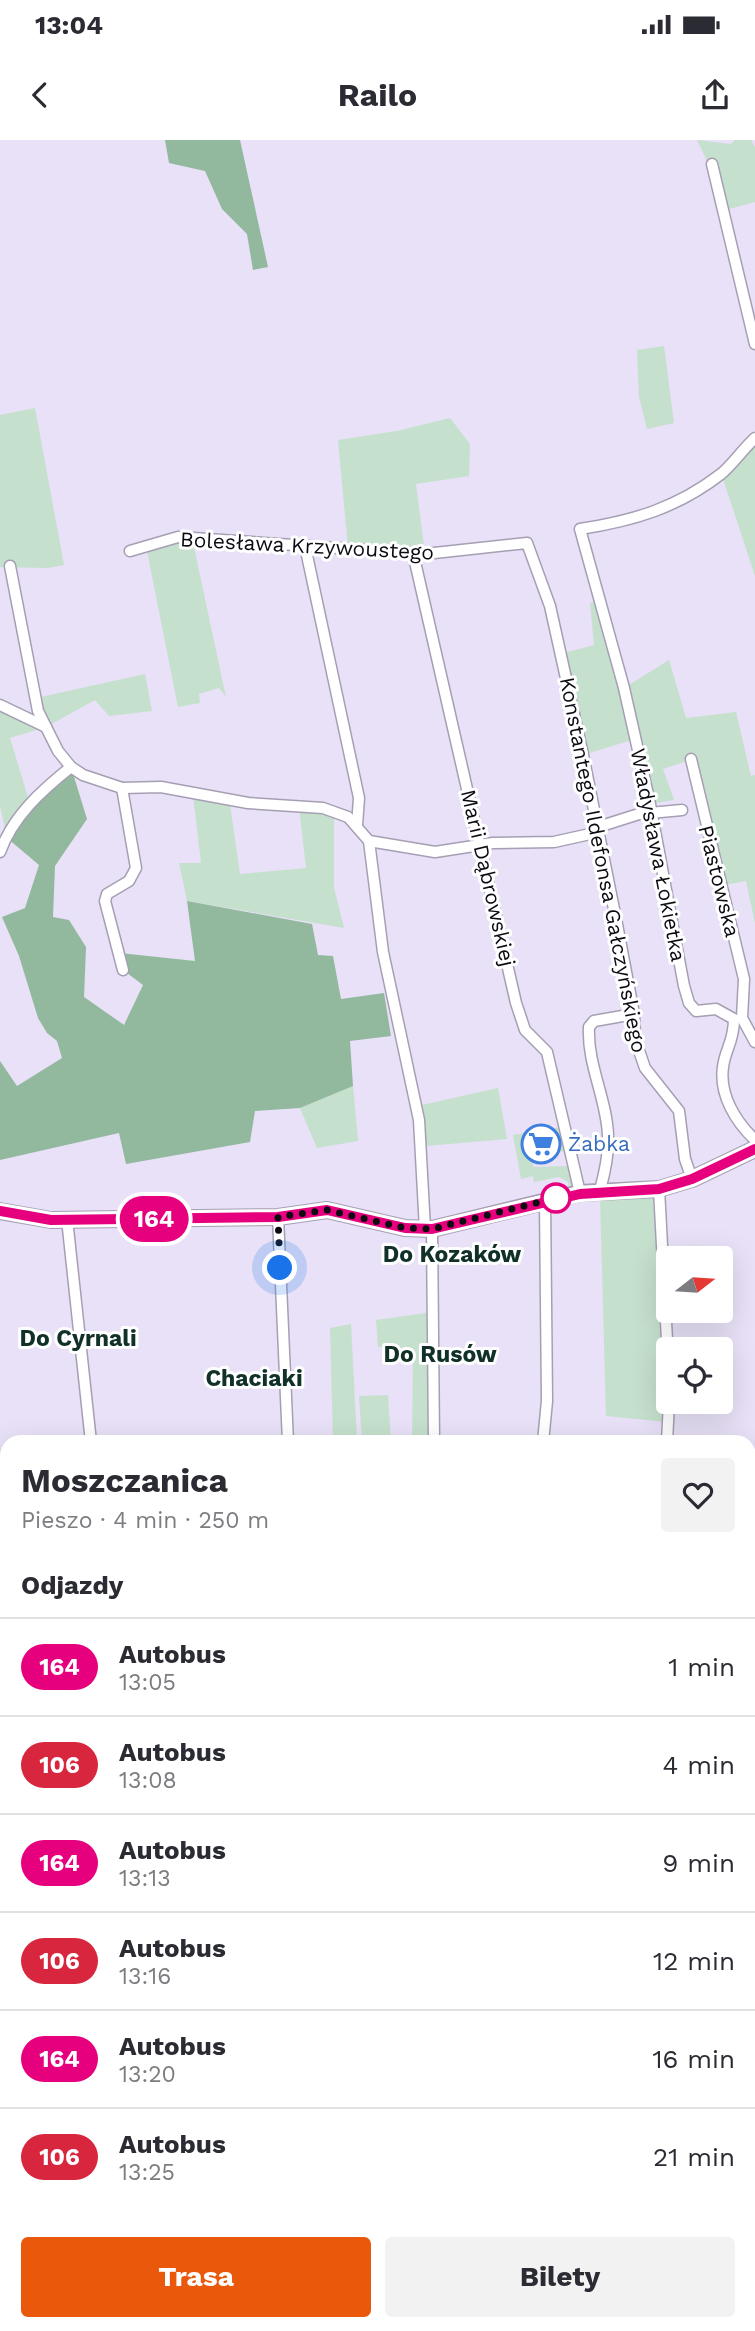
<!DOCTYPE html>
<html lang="pl">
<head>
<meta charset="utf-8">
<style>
  :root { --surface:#fff; --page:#f2f2f3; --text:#2b2b33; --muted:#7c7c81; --line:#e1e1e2; --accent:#ea580c }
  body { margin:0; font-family:"Work Sans",sans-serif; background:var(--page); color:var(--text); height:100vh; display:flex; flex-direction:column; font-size:26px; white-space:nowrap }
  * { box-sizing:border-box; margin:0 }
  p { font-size:23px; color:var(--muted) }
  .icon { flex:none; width:38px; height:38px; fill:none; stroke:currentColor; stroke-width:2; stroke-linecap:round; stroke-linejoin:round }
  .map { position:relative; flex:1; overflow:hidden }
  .side { position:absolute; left:0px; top:1295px; width:756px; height:896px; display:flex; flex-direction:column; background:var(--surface); border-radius:21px 21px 0 0; box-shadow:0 7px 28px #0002 }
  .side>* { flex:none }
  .badge { padding:0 14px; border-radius:23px; font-size:24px; line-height:46px }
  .needle { width:46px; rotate:73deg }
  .controls { position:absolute; left:656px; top:1106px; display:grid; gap:14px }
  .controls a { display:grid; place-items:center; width:77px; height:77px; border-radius:7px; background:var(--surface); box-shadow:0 7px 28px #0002; font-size:35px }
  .you { position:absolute; width:35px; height:35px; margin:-18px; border:5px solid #fff; border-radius:50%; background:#1a73e8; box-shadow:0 0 0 10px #1a73e833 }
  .map>.badge { position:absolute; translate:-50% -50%; box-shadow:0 0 0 4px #fff }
  h2 { padding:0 21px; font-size:26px; line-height:63px }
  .round { display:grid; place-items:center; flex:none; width:74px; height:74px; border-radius:7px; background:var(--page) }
  .overview { display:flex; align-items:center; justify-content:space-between; height:119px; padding:0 21px }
  h1 { font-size:33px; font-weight:700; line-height:52px }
  .cta { display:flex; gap:14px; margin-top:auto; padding:14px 21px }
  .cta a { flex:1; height:80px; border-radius:7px; background:var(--accent); color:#fff; font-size:28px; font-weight:700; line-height:80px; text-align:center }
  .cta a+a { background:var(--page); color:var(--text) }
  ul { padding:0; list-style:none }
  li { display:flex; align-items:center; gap:21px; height:98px; padding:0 21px; border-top:2px solid var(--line) }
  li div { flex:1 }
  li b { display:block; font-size:26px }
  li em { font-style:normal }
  li .badge { min-width:77px; font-weight:700; text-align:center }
  .status { display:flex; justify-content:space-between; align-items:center; height:49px; padding:0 35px; background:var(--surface); direction:ltr }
  .status svg { height:19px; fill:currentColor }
  header { display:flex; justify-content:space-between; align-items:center; height:91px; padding:0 21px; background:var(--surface); font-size:32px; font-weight:700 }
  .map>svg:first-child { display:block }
</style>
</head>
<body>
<div class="status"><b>13:04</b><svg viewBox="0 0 49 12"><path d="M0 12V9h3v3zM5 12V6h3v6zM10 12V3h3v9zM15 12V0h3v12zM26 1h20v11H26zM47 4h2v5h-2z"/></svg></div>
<header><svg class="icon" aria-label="back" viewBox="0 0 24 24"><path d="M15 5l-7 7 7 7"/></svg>Railo<svg class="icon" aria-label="share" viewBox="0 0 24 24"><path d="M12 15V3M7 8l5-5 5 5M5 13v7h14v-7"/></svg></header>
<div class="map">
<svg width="755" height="2191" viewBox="0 0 755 2191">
  <rect width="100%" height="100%" fill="#e8e1f7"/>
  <!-- green -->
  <g fill="#c5e0cd">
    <polygon points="697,0 731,4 735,0 751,0 755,7 755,62 722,71 707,21"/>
    <polygon points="664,206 674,283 647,289 639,257 637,210"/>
    <polygon points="35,268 64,425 48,428 0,427 0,275"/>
    <polygon points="450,278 470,304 469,336 416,344 425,414 348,408 338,300 397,291"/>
    <polygon points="755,301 755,436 722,336"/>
    <polygon points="192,398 226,557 219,548 199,554 200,563 178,567 146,406"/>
    <polygon points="599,461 624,548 669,520 686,578 736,572 751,636 755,635 755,783 746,741 719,746 690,620 663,629 674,660 649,664 635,599 583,615 560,514 594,505 590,463"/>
    <polygon points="145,534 152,571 109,576 95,560 46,587 10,598 30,664 7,698 0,666 0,566 45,586 36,558"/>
    <polygon points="193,655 230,664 240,734 306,728 299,667 334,671 334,748 344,788 187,761 179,723 201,723"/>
    <polygon points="353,946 358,1001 317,1008 300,968"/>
    <polygon points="498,948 507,999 426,1006 422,965"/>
    <polygon points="562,987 567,1011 554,1012 551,993 529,995 533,1027 570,1026 575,1043 574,1050 570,1050 568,1042 559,1037 534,1042 533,1036 521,1039 513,995"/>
    <polygon points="600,1056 656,1058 667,1282 606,1276"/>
    <polygon points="433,1172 431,1302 412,1302 413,1208 378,1207 376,1180"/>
    <polygon points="351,1184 357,1301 333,1302 330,1188"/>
    <polygon points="388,1255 391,1302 362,1302 359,1256"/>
    <polygon points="0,1964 7,1964 7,2184 155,2184 155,2191 0,2191"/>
  </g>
  <!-- forest -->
  <g fill="#92b89e">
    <polygon points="165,0 240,0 268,127 253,130 247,94 222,69 205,31 169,23"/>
    <polygon points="71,627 87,679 55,726 53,777 69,780 86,807 84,857 124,885 143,845 123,830 120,813 195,821 187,761 312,784 318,815 333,816 341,859 384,853 391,896 350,901 353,946 300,968 255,971 250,1002 126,1024 119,993 0,1020 0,921 17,946 62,918 57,901 47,893 38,878 19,816 2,777 25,768 39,725 7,698 18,680"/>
    <polygon points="749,1603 755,1604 755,1698 749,1729"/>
  </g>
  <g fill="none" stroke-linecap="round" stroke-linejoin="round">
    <!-- stream -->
    <g stroke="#80b5b9" stroke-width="2.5">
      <polyline points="0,1362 7,1362"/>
      <polyline points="749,1936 755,1938"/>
      <polyline points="0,1954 7,1952"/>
    </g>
    <defs>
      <g id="street">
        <polyline points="712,24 755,204"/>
        <path d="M755,298C743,309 733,324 721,334C677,368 633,381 580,389L624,548L649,659L684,846L689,863L696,871L716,869L734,879C734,902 725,909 723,927C719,955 736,982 755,1000"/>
        <polyline points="305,406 359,658 357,685"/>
        <polyline points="130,411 178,397 425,414 527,403 550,466 583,615 616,779 634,874 635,899 645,928 679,971 685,1019 692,1039"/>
        <polyline points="413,413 516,863 525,890 547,912 580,1053"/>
        <polyline points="10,426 38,571 58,611 71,627 83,635 122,648 161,647 248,663 323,668 348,677 369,701 383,812 419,980 425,1089"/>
        <polyline points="0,565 46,587"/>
        <polyline points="691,619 744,839 742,878 755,902"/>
        <polyline points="122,648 136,728 129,741 107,754 105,761 123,830"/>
        <polyline points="598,687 639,674 682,670"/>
        <polyline points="369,701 435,712 493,703 554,702 599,692"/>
        <path d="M0,712C13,676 42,650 71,627"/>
        <polyline points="659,1049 668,1219"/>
        <path d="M600,1050C605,1032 609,1015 608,996C607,959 587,925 589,887L594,881L634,874"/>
        <polyline points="278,1077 288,1302"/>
        <polyline points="67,1079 91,1302"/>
        <polyline points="432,1089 434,1302"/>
        <polyline points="543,1302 547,1261 545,1061"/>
        <polyline points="667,1302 669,1262"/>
      </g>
      <polyline id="secondary" points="0,1071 51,1080 278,1077 327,1070 405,1088 432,1089 580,1053 659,1049 692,1039 755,1009"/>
    </defs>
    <!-- street casing -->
    <use href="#street" stroke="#a69fb4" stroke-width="13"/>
    <!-- secondary casing -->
    <use href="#secondary" stroke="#a69fb4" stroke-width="18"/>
    <!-- street -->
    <use href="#street" stroke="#fff" stroke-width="10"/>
    <!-- secondary -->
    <use href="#secondary" stroke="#fff" stroke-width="14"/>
  </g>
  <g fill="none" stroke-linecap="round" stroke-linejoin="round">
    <defs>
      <polyline id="line" points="0,1071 51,1080 278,1077 327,1070 405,1088 432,1089 580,1054 659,1049 692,1039 755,1009"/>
    </defs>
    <!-- line casing -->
    <use href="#line" stroke="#fff" stroke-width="16"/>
    <!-- line -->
    <use href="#line" stroke="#e6007e" stroke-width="10"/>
    <!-- walk -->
    <polyline stroke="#0d0a12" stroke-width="7" stroke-dasharray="0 12.6" points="280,1128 278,1077 327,1070 405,1088 432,1089 556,1058"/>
  </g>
  <!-- icons -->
  <defs>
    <symbol id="supermarket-ring" viewBox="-11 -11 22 22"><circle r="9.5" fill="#fff" stroke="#3f7fe0" stroke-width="1.5"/><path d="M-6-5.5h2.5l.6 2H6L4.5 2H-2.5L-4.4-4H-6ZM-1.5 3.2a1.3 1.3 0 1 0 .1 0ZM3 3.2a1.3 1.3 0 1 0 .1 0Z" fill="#3f7fe0"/></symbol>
  </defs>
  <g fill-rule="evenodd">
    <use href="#supermarket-ring" x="519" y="982" width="44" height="44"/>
  </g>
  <!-- markers -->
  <circle fill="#fff" stroke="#e6007e" stroke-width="3.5" cx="556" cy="1058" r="14"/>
  <g text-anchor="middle" stroke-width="6" stroke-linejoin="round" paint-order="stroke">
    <!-- street labels -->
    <g font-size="21" fill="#0d0a12" stroke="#fff">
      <text transform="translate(307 406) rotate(3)" y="7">Bolesława Krzywoustego</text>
      <text transform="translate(658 715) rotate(79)" y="7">Władysława Łokietka</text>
      <text transform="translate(603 725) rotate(79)" y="7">Konstantego Ildefonsa Gałczyńskiego</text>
      <text transform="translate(488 738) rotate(77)" y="7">Marii Dąbrowskiej</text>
      <text transform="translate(719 741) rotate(76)" y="7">Piastowska</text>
    </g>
    <!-- shop labels -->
    <g font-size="21" fill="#366cbe" stroke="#fff" text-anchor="start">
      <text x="568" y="1011">Żabka</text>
    </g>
    <!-- neighbourhood labels -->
    <g font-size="23" font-weight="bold" fill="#103028" stroke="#fff">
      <text x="452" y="1122">Do Kozaków</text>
      <text x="78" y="1206">Do Cyrnali</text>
      <text x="440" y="1222">Do Rusów</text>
      <text x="254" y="1246">Chaciaki</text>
    </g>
  </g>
</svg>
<div class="controls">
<a><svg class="needle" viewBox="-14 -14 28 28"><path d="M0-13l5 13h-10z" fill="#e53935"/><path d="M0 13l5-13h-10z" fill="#7c7c81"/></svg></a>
<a><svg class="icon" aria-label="locate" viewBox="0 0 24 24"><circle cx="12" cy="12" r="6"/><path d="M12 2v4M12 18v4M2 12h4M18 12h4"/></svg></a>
</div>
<div class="you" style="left:280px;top:1128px"></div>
<b class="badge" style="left:154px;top:1079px;background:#e6007e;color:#fff">164</b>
<section class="side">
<div class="overview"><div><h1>Moszczanica</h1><p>Pieszo · 4 min · 250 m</p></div><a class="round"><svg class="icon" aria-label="heart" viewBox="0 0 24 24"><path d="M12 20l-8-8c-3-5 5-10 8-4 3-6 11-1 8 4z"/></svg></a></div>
<h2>Odjazdy</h2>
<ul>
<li><span class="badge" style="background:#e6007e;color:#fff">164</span><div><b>Autobus</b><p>13:05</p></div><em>1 min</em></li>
<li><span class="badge" style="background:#d7263d;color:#fff">106</span><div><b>Autobus</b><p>13:08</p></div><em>4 min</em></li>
<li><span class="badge" style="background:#e6007e;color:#fff">164</span><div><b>Autobus</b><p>13:13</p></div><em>9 min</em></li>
<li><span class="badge" style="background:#d7263d;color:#fff">106</span><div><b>Autobus</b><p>13:16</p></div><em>12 min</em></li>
<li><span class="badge" style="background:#e6007e;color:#fff">164</span><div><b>Autobus</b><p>13:20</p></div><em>16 min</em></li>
<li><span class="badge" style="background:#d7263d;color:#fff">106</span><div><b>Autobus</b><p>13:25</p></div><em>21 min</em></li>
</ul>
<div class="cta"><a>Trasa</a><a>Bilety</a></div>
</section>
</div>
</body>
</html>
